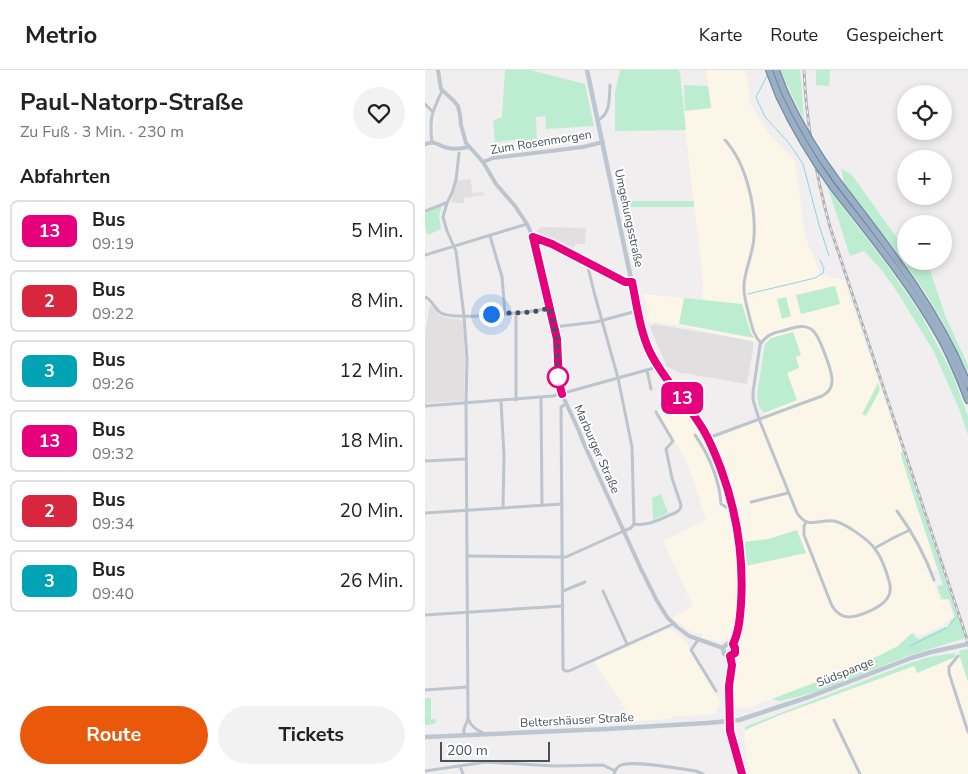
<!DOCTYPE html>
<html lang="de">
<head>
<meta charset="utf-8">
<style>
  :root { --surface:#fff; --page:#f2f2f2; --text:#222; --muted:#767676; --line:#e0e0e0; --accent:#ea580c }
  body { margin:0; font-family:"Nunito Sans",sans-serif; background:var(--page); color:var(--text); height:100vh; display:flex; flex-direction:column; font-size:19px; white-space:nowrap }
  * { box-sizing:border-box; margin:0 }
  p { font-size:16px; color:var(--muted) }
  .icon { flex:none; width:28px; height:28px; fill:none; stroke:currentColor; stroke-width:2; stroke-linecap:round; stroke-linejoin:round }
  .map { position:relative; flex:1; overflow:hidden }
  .drawer { display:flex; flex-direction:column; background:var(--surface); width:425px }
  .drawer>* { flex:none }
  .badge { padding:0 10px; border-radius:8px; font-size:18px; line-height:32px }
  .fabs { position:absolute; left:472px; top:15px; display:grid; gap:10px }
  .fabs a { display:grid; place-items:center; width:55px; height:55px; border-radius:50%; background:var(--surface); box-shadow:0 2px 8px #0003; font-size:25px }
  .scale { position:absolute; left:15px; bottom:12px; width:110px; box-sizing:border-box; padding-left:5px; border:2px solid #46515b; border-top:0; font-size:14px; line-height:18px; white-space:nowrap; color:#46515b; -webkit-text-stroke:4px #fff; paint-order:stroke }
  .you { position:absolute; width:25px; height:25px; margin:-12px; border:4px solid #fff; border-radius:50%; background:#1a73e8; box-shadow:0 0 0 8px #1a73e833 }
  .map>.badge { position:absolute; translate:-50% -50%; box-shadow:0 0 0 2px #fff }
  h2 { padding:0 20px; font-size:19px; line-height:45px }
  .round { display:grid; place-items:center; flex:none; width:52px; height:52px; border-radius:26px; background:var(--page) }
  .head { display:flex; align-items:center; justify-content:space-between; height:85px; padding:0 20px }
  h1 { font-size:24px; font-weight:700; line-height:38px }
  .cta { display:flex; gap:10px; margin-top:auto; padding:10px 20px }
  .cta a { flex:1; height:58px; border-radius:30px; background:var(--accent); color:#fff; font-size:20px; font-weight:700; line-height:58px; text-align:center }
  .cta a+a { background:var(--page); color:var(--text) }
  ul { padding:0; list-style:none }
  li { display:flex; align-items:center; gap:15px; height:62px; margin:0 10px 8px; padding:0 10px; border:2px solid var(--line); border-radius:8px }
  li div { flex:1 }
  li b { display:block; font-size:19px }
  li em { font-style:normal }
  li .badge { min-width:55px; font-weight:700; text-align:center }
  header { display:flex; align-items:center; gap:30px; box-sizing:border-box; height:70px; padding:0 25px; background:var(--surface); border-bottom:1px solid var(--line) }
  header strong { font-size:24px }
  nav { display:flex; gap:28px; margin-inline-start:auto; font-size:18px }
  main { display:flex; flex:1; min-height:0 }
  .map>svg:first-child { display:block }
</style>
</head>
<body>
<header>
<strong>Metrio</strong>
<nav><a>Karte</a><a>Route</a><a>Gespeichert</a></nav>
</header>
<main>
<section class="drawer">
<div class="head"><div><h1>Paul-Natorp-Straße</h1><p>Zu Fuß · 3 Min. · 230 m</p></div><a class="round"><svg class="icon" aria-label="heart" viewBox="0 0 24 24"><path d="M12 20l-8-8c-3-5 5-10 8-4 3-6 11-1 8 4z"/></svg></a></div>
<h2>Abfahrten</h2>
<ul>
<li><span class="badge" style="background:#e6007e;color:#fff">13</span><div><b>Bus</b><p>09:19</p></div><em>5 Min.</em></li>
<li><span class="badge" style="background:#d7263d;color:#fff">2</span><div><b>Bus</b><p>09:22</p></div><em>8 Min.</em></li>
<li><span class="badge" style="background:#00a3b4;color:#fff">3</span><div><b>Bus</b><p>09:26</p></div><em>12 Min.</em></li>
<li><span class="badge" style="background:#e6007e;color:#fff">13</span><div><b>Bus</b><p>09:32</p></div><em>18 Min.</em></li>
<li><span class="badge" style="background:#d7263d;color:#fff">2</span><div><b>Bus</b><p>09:34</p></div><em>20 Min.</em></li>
<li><span class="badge" style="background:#00a3b4;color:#fff">3</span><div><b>Bus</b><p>09:40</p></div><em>26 Min.</em></li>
</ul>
<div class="cta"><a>Route</a><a>Tickets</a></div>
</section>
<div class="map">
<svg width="543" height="704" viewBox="0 0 543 704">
  <rect width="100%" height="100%" fill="#f0eeee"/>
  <!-- commercial -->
  <g fill="#fbf6e7">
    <polygon points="281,0 321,0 325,33 344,64 370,91 380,166 396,205 419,210 477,380 476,385 512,499 505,502 515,530 523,530 529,548 522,551 520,554 495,566 491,565 489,562 473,576 417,603 372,619 329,636 317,639 311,637 309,625 310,604 318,557 308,559 304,569 295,572 278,568 278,564 270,563 262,559 247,548 268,536 238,471 281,450 271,418 260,389 232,341 256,331 282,372 341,348 339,343 371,330 362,302 371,287 376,285 346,268 340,274 253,255 229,252 225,254 219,224 277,230 278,211 258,41 286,38"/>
    <polygon points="243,559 246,559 262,572 268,585 294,629 295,635 289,644 284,645 250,646 244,649 209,651 169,592"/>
    <polygon points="530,587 535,587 543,612 543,704 324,704 319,666 320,661 320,660 355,645 490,596 493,603"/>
  </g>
  <!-- education -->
  <g fill="#e1dfe0">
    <polygon points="45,109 48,123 58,122 59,125 39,128 39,133 26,133 32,111"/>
    <polygon points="117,157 161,158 160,174 151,174 148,179 132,171 128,171 127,172 111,161"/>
    <polygon points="5,234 14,245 23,248 34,249 38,252 40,289 39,331 0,333 0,264"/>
    <polygon points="229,254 327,271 328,273 328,279 322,314 253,302 242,297 225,257"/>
  </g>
  <!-- green -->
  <g fill="#bdedd0">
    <polygon points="80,0 105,0 160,14 169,56 121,59 120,46 111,47 112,72 100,73 94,69 70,72 68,51 77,47"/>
    <polygon points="195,0 253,0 255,3 261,60 190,61 190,23"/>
    <polygon points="355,0 375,0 379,50"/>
    <polygon points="391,0 405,0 404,16 391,15"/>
    <polygon points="259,15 283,16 286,38 260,41"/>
    <polygon points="416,98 427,105 474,171 481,168 481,191 502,191 521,248 543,295 543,303 520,256 500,222 474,185 419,114"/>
    <polygon points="403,118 462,195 495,243 526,301 543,346 543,365 535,341 509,282 473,223 456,199 439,181 425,186"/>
    <rect x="201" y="131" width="68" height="6"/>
    <polygon points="17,135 14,146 16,159 3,165 0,157 0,142"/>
    <polygon points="410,216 415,234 376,244 371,225"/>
    <polygon points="361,227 366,246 357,249 352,229"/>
    <polygon points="259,228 317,234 326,263 329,268 254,254"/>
    <polygon points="368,262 376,285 371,287 374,298 362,303 372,330 339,343 334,336 332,324 340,274 346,268"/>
    <polygon points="453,313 455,320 441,346 437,344"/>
    <polygon points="477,380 540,568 485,585 391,622 355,631 347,629 431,597 473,576 487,563 491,568 494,569 520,557 522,557 525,554 525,551 530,547 524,529 517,529 512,516 518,515 489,428 476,385"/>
    <polygon points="236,424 243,443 228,450 227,428"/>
    <polygon points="372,460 381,483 321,496 319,472 343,469"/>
    <polygon points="543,579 543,612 535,587 534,581"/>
    <polygon points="530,583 530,587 492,603 489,596 355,645 320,660 320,658 322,656 485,593 504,587"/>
    <polygon points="0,628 6,628 6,649 10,649 11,652 8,654 0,655"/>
  </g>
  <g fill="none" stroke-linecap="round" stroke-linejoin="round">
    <!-- stream -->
    <g stroke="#8bd4e9" stroke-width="1">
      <polyline points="343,4 331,27 340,47 364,73 378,94 394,155 404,186"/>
      <polyline points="323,224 390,208 398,203 399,198 395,190"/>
      <polyline points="524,556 531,547"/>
      <polyline points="485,576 522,558"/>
    </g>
    <defs>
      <g id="trunk">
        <polyline points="344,0 354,26"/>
        <polyline points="351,0 360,23"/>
        <path d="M413,112C462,176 513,239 543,315"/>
        <path d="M407,116C445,165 485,213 515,267C526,287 535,309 543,330"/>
      </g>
    </defs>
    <!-- trunk casing -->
    <use href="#trunk" stroke="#728ba7" stroke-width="8"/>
    <!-- minor -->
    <g stroke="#bcc5cd" stroke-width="3">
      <polyline points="0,34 7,41"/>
      <path d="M173,50C186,44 184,28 185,15"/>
      <path d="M300,70C321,93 331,136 329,167C328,184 320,199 319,215C318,225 322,236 324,245C327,256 328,265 336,273"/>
      <path d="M7,72C4,48 7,42 17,21"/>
      <polyline points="34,83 31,110 27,123 22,133 18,147 22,161 31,181 39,246 42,289 41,333 43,649 39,659 39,665"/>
      <polyline points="0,141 21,133"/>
      <polyline points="65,166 77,207 80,243"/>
      <polyline points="108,167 127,174 200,212 207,213"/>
      <polyline points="0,185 102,154"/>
      <path d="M0,227C8,230 9,239 16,243C29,251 107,242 125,238"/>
      <polyline points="91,243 91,330"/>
      <polyline points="129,257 171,252 208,242"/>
      <polyline points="222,300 226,319"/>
      <polyline points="116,328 117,435"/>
      <polyline points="76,331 79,386 78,438"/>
      <polyline points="141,334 136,337 138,599 140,601 144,601 248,554"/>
      <polyline points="0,336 128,326 229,298"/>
      <path d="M270,365C283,383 295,411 296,434L301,437H308"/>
      <path d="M283,368L397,326C403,323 407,318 407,311C408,303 395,269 390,263C389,261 386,259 384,258C376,254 365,259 357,261C347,263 340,266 335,275L328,322V330L334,349L372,443C383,460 393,449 409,451C420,453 444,470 450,479C457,488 461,500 464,511C469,526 459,534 447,540C431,547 418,553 407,536L379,465V456L381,452"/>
      <polyline points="0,391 41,389"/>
      <polyline points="326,432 363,423"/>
      <path d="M472,441C488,463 500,485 509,510"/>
      <polyline points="0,443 137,434"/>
      <path d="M209,454C224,457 239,447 252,442L255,439L256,435L247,408L241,379L248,371L231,342"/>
      <polyline points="450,478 470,467 485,460"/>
      <polyline points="42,486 141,487 201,460 206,458 209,454 207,377 193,308 169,222 162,193"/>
      <polyline points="138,521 160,512"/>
      <polyline points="178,521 202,574"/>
      <polyline points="0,545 138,536"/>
      <polyline points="273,570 266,580 291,621"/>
      <polyline points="533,586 524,597 524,603 543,662"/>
      <polyline points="0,620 42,617"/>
      <path d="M43,649C46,656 51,660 58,663"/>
      <polyline points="409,650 435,704"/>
      <polyline points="35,696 38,704"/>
      <polyline points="0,701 61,692 129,696 178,695 190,701"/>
      <path d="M189,704C190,700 192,697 196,695C209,690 255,699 271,701L278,704"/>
    </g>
    <!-- tertiary -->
    <g stroke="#bcc5cd" stroke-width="4">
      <polyline points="13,0 16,19 28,30 33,36 35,45 36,55 41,73 58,92 71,114 90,136 102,154 108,167 132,269 135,320 154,361 159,374 216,499 231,529 242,547 252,557 264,566 298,578"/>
      <path d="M0,74C12,70 12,76 23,78C30,80 37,78 44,77"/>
      <polyline points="58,92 68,88 158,77 178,72"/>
    </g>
    <!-- secondary -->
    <g stroke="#bcc6d1" stroke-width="4.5">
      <path d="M162,0L217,261C221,273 226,285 233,296C247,319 266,338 279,361C286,373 291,386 296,399C312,443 319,487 316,534C315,547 314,562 307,574"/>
      <polyline points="305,587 307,595 304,616 305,661 312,690 317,704"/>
      <polyline points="305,587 302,586 299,584 298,578 302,574 307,574"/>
      <polyline points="305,587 308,585 311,581 310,576 307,574"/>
      <polyline points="0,667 182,659 282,653 314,650 384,627 486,588 506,582 543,574"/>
    </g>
    <!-- trunk -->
    <use href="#trunk" stroke="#9aaec4" stroke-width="5.5"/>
    <defs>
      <path id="rail" d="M379,0C381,53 391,105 405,157L543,572"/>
    </defs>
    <!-- rail casing -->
    <use href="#rail" stroke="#b0b3b8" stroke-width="3"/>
    <!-- rail -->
    <use href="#rail" stroke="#fff" stroke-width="1" stroke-dasharray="4" stroke-linecap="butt"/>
    <defs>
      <g id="trunk-bridge">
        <path d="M360,23C375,55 392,84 413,112"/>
        <path d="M354,26C369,58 387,88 407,116"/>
      </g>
    </defs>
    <!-- trunk-bridge casing -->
    <use href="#trunk-bridge" stroke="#728ba7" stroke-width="8" stroke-linecap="butt"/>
    <!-- trunk-bridge -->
    <use href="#trunk-bridge" stroke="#9aaec4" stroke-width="5.5"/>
  </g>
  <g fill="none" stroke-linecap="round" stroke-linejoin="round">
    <defs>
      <path id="line" d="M137,324L134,313L132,269L108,167L127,174L200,212H207C212,236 215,261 225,282C239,311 263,333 279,361C286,373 291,386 296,399C312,443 319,487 316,534C315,547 314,562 308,574L310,578V583L305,586L307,595L304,616L305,661L317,704"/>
    </defs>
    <!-- line casing -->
    <use href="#line" stroke="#fff" stroke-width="11"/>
    <!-- line -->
    <use href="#line" stroke="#e6007e" stroke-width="8"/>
    <!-- walk -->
    <polyline stroke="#46515b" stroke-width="5" stroke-dasharray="0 9" points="66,244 107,242 125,238 132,269 133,307"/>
  </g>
  <!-- markers -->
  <circle fill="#fff" stroke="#e6007e" stroke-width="2.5" cx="133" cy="307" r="10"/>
  <g text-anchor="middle" stroke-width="4" stroke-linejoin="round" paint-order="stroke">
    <!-- street labels -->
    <g font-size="12" fill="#46515b" stroke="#fff">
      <text transform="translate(116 72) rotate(-9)" y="4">Zum Rosenmorgen</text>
      <text transform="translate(204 148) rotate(78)" y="4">Umgehungsstraße</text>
      <text transform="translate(172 379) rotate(66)" y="4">Marburger Straße</text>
      <text transform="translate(420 602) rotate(-22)" y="4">Südspange</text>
      <text transform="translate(152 650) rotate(-3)" y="4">Beltershäuser Straße</text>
    </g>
  </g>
</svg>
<div class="fabs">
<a><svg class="icon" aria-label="locate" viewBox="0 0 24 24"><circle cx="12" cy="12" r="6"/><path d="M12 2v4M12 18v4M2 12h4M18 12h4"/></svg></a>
<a>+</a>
<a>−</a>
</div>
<div class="scale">200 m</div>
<div class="you" style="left:66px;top:244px"></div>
<b class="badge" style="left:257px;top:328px;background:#e6007e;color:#fff">13</b>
</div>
</main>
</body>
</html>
